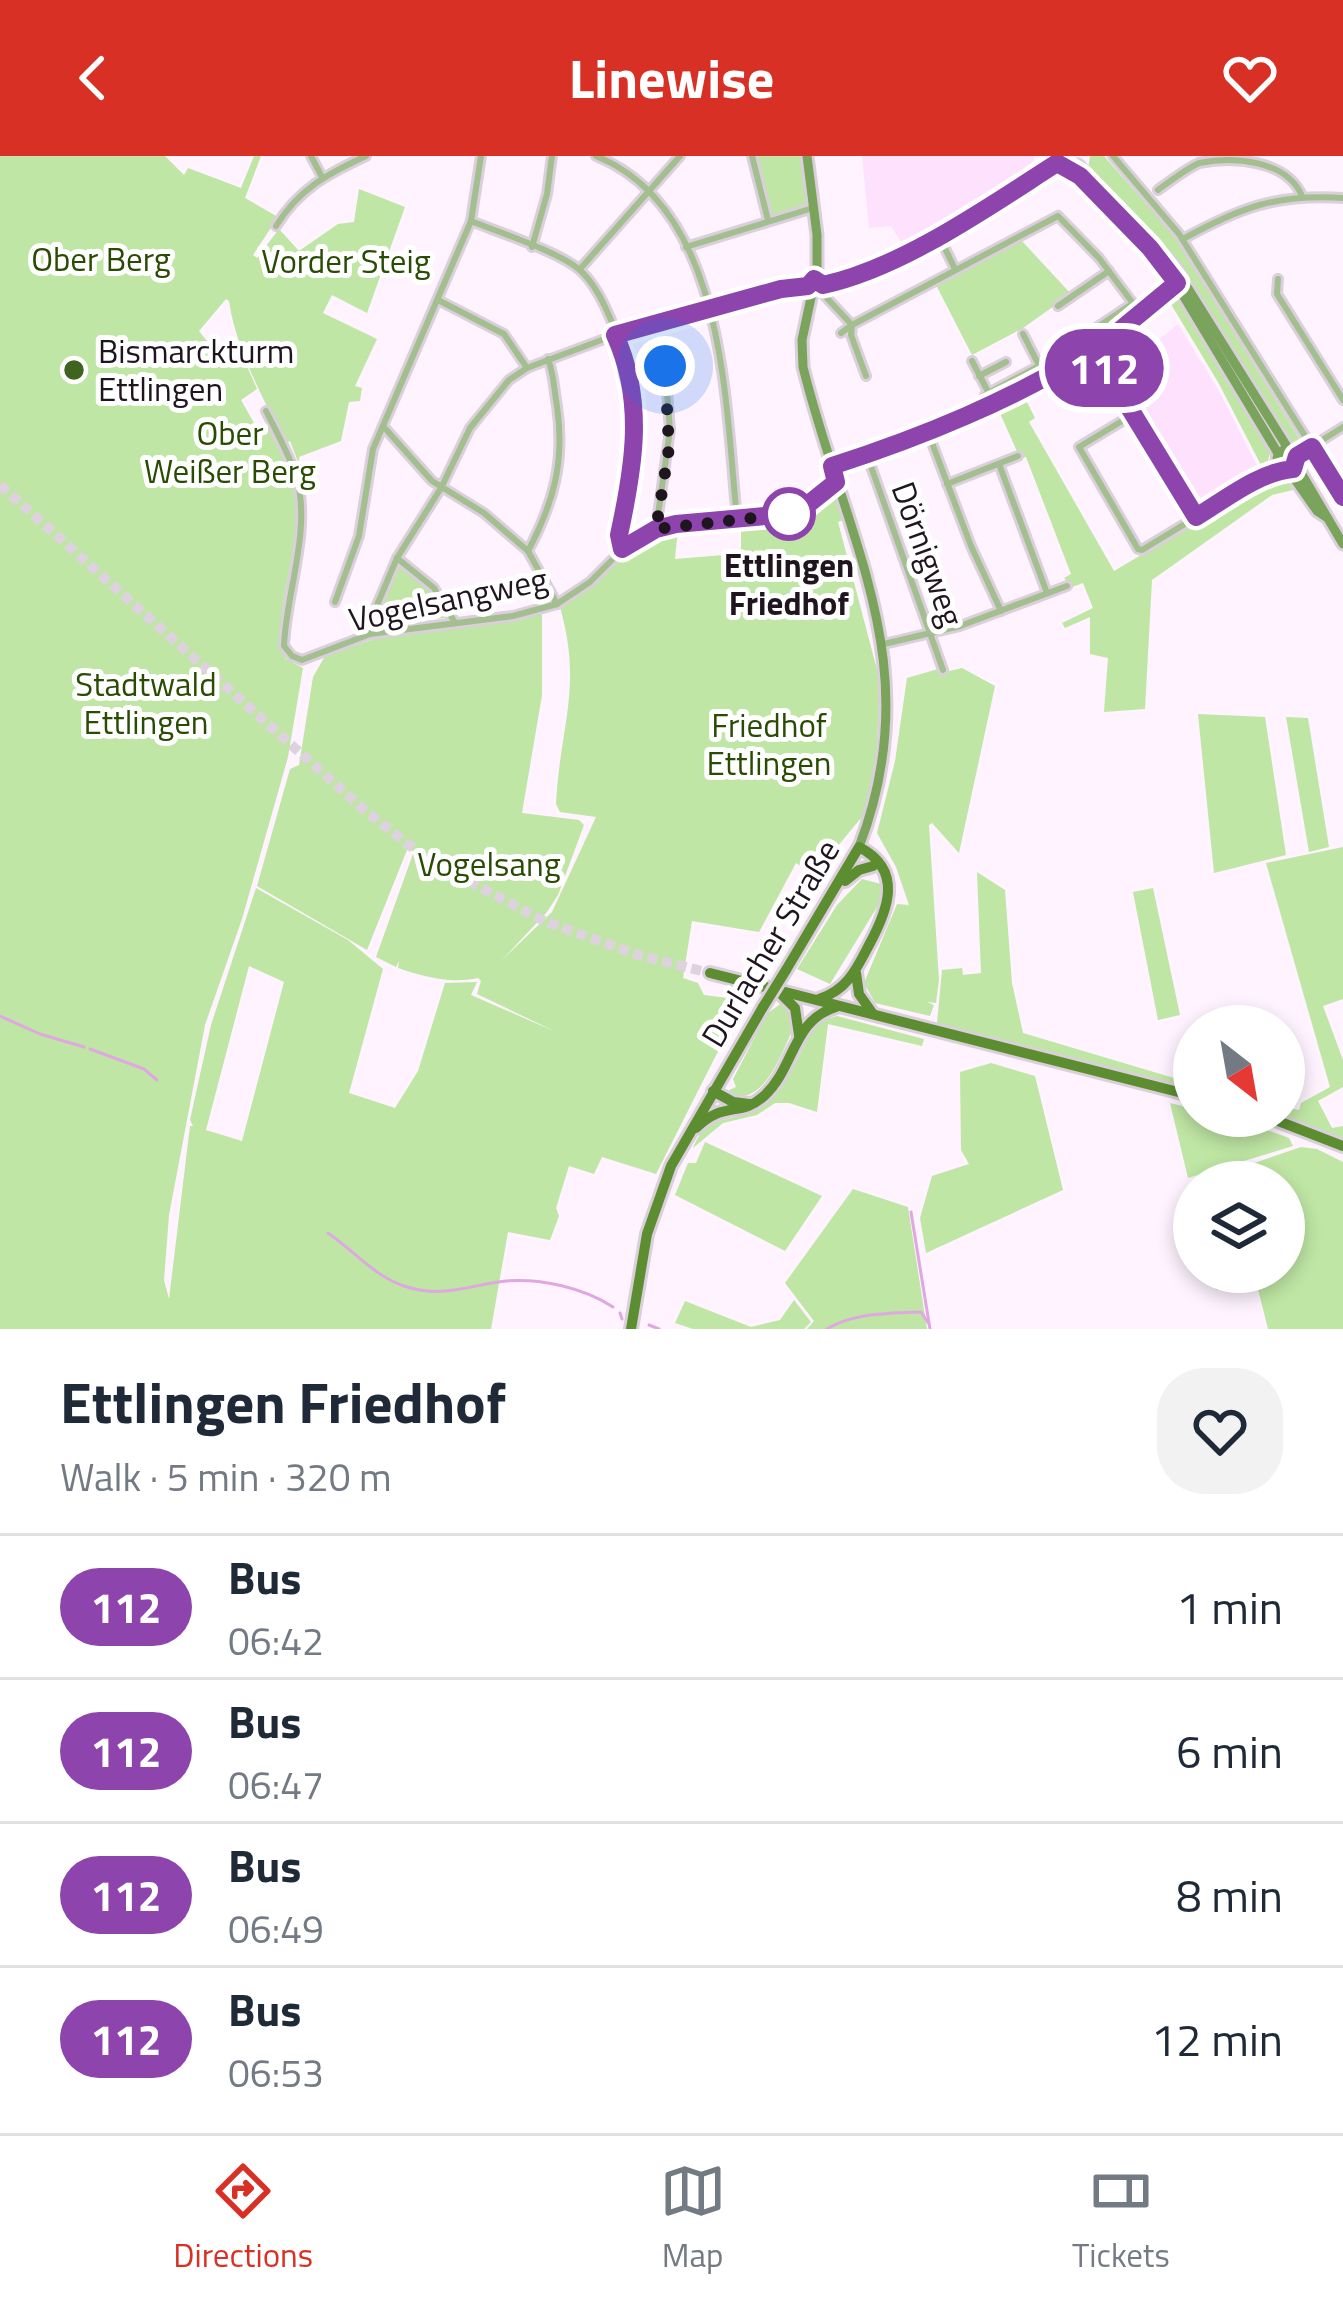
<!DOCTYPE html>
<html lang="en">
<head>
<meta charset="utf-8">
<style>
  :root { --surface:#fff; --page:#f2f2f3; --text:#1f2937; --muted:#747a83; --line:#e0e1e3; --accent:#d93025 }
  body { margin:0; font-family:"Titillium Web",sans-serif; background:var(--page); color:var(--text); height:100vh; display:flex; flex-direction:column; font-size:45px; white-space:nowrap }
  * { box-sizing:border-box; margin:0 }
  p { font-size:39px; color:var(--muted) }
  .icon { flex:none; width:66px; height:66px; fill:none; stroke:currentColor; stroke-width:2; stroke-linecap:round; stroke-linejoin:round }
  .map { position:relative; height:1173px; overflow:hidden }
  .side { display:flex; flex-direction:column; background:var(--surface); flex:1 }
  .side>* { flex:none }
  .badge { padding:0 24px; border-radius:39px; font-size:42px; line-height:78px }
  .needle { width:78px; rotate:149deg }
  .fabs { position:absolute; left:1173px; top:849px; display:grid; gap:24px }
  .fabs a { display:grid; place-items:center; width:132px; height:132px; border-radius:50%; background:var(--surface); box-shadow:0 6px 18px #0003; font-size:60px }
  .you { position:absolute; width:60px; height:60px; margin:-30px; border:9px solid #fff; border-radius:50%; background:#1a73e8; box-shadow:0 0 0 18px #1a73e833 }
  .map>.badge { position:absolute; translate:-50% -50%; box-shadow:0 0 0 6px #fff }
  .round { display:grid; place-items:center; flex:none; width:126px; height:126px; border-radius:48px; background:var(--page) }
  .summary { display:flex; align-items:center; justify-content:space-between; height:204px; padding:0 60px }
  h1 { font-size:57px; font-weight:700; line-height:90px }
  ul { padding:0; list-style:none }
  li { display:flex; align-items:center; gap:36px; height:144px; padding:0 60px; border-top:3px solid var(--line) }
  li div { flex:1 }
  li b { display:block; font-size:45px }
  li em { font-style:normal }
  li .badge { min-width:132px; font-weight:700; text-align:center }
  header { display:flex; justify-content:space-between; align-items:center; height:156px; padding:0 60px; background:var(--accent); color:#fff; font-size:54px; font-weight:700 }
  .tabs { display:flex; justify-content:space-around; align-items:center; height:168px; border-top:3px solid var(--line); background:var(--surface); font-size:33px; color:var(--muted) }
  .tabs a { display:grid; justify-items:center; gap:6px }
  .tabs .current { color:var(--accent) }
  .map>svg:first-child { display:block }
</style>
</head>
<body>
<header><svg class="icon" aria-label="back" viewBox="0 0 24 24"><path d="M15 5l-7 7 7 7"/></svg>Linewise<svg class="icon" aria-label="heart" viewBox="0 0 24 24"><path d="M12 20l-8-8c-3-5 5-10 8-4 3-6 11-1 8 4z"/></svg></header>
<div class="map">
<svg width="1343" height="1173" viewBox="0 0 1343 1173">
  <rect width="100%" height="100%" fill="#fef3fe"/>
  <!-- built -->
  <g fill="#fde1fd">
    <polygon points="862,0 1033,0 1034,3 1027,14 970,54 904,91 891,70 869,72"/>
    <polygon points="1178,168 1219,235 1257,310 1252,319 1197,353 1118,217"/>
  </g>
  <!-- green -->
  <g fill="#bfe6a4" fill-rule="evenodd">
    <path d="M0,0H165L184,19L188,12L241,32L254,0H261L245,42L278,61L253,99L257,102L279,73L299,95L338,68L354,66L359,33L405,51L367,157L332,139L323,157L377,183L355,230L362,232L360,245L349,246L341,285L299,301L300,311L290,285L285,287C264,243 236,194 229,145L226,143L199,175L226,209L243,201L257,233L241,244L254,267L269,268C278,289 293,314 297,337C305,384 268,463 286,503L303,512L288,601L242,763L205,869L169,1059L164,1124L169,1143L190,970H193L190,964L211,869L256,732L348,784L383,813L349,937L395,952L418,915L445,827L477,826L471,839L556,876L477,838L481,825L478,822C451,828 424,821 398,812L399,805L396,811L376,801L414,695L407,694L367,794L257,730L290,613L299,609L313,521L325,500L395,476L542,458V539L522,657L579,664L584,669L558,739L547,756L501,805L552,756L596,661L560,656L556,648C560,569 583,532 560,451C602,426 629,387 678,373L675,403L736,398L741,392V366L799,360L832,334L836,337L844,364L838,366L880,525L876,606L866,656L817,715H808L796,707L759,776L692,765L683,822L698,827L704,839L744,844L656,1018L602,1001L594,1018L569,1010L556,1052L559,1060L550,1084L508,1076L491,1173H0ZM249,810L284,826L242,985L206,974Z"/>
    <polygon points="757,0 801,0 808,50 772,60"/>
    <polygon points="1090,0 1104,0 1175,81 1302,287 1283,284 1233,204 1088,14"/>
    <polygon points="1022,85 1071,138 1023,172 972,199 935,127"/>
    <polygon points="1173,135 1180,136 1272,290 1267,308 1261,309 1218,226 1166,140"/>
    <polygon points="1024,240 1035,262 1029,266 1114,415 1273,321 1287,325 1293,334 1272,339 1152,424 1145,553 1104,556 1108,502 1090,498 1090,461 1065,472 1062,467 1093,452 1083,427 1072,431 1064,422 1071,418 1026,301 1020,302 998,253"/>
    <polygon points="399,410 431,435 450,461 380,472 376,466"/>
    <polygon points="962,512 995,530 959,697 932,667 929,669 939,824 936,847 927,846 934,849 930,860 875,847 864,827 897,748 909,749 896,711 877,677 895,605 907,522 938,513 941,517"/>
    <polygon points="1198,558 1265,561 1286,699 1214,717"/>
    <polygon points="1286,561 1308,562 1329,691 1309,696"/>
    <polygon points="1343,691 1343,843 1323,850 1343,904 1343,931 1318,945 1332,972 1343,970 1343,986 1278,960 1284,960 1284,951 1299,954 1301,947 1330,931 1266,707"/>
    <polygon points="977,716 1005,734 1012,827 1023,877 1194,928 1194,935 937,867 942,814 962,812 963,819 981,817"/>
    <polygon points="862,723 881,728 882,743 830,828 797,813 837,749"/>
    <polygon points="1153,732 1180,859 1158,864 1133,736"/>
    <path d="M780,848L789,856L793,873C781,898 765,949 731,939L729,934L736,931L733,923L767,858Z"/>
    <path d="M837,860L924,883L922,890L828,868L817,956L789,947H775L757,959L723,967L693,992C709,952 737,970 764,949C789,930 801,892 817,866Z"/>
    <polygon points="991,907 1035,920 1063,1034 926,1097 920,1062 932,1020 969,1008 961,994 960,916"/>
    <path d="M1170,947L1194,953V960C1228,960 1258,970 1289,982L1293,990L1188,1022Z"/>
    <polygon points="705,986 822,1040 785,1095 675,1039 688,1007 696,1007"/>
    <polygon points="1301,991 1317,993 1343,1006 1343,1173 1268,1173 1255,1121 1216,1134 1211,1116 1284,1116 1284,1026 1220,1026 1219,1019"/>
    <polygon points="853,1033 908,1051 927,1173 807,1173 814,1165 785,1127"/>
    <polygon points="794,1144 811,1166 804,1173 693,1173 675,1167 685,1145 751,1171 780,1164"/>
  </g>
  <g fill="none" stroke-linecap="round" stroke-linejoin="round">
    <!-- stream -->
    <g stroke="#dfa8e0" stroke-width="3">
      <polyline points="0,860 40,878 84,891"/>
      <polyline points="90,893 144,913 157,924"/>
      <polyline points="911,1056 930,1173"/>
      <path d="M328,1077C353,1094 374,1120 404,1130C442,1143 469,1129 506,1125C541,1122 584,1132 613,1151"/>
      <polyline points="620,1157 622,1163"/>
      <polyline points="649,1169 659,1173"/>
      <path d="M827,1173C853,1157 890,1157 921,1156L929,1168"/>
    </g>
    <!-- primary-tunnel -->
    <polyline stroke="#ddd2dd" stroke-width="10" stroke-dasharray="10 5" stroke-linecap="butt" points="0,329 362,652 427,703 544,765 638,799 710,817"/>
    <defs>
      <g id="street">
        <polyline points="311,0 322,21"/>
        <path d="M596,0C726,52 725,247 737,363"/>
        <polyline points="752,0 768,64"/>
        <polyline points="1113,0 1179,78 1343,341"/>
        <path d="M1158,34C1172,24 1184,14 1199,7C1233,0 1287,4 1302,40"/>
        <path d="M471,65C498,76 562,97 581,115C617,149 641,252 635,301C631,330 616,363 623,393"/>
        <path d="M276,70C299,33 327,18 366,0"/>
        <polyline points="939,80 955,113"/>
        <path d="M1183,83C1241,51 1276,38 1343,42"/>
        <polyline points="532,91 547,38 552,0"/>
        <polyline points="686,91 813,52"/>
        <polyline points="580,113 680,0"/>
        <polyline points="1278,123 1277,138 1343,244"/>
        <polyline points="824,139 852,169 841,177"/>
        <polyline points="438,144 504,178 527,212"/>
        <polyline points="1058,150 1109,115"/>
        <polyline points="653,170 665,210 670,274 656,373"/>
        <polyline points="1023,178 1046,223"/>
        <polyline points="1094,194 1195,360"/>
        <polyline points="972,205 995,249"/>
        <polyline points="866,220 851,179 852,169 1058,60 1099,102 1141,158"/>
        <polyline points="979,220 1006,206"/>
        <polyline points="985,239 1039,210 1132,148"/>
        <path d="M266,255C277,277 290,300 297,323C311,376 286,437 284,490L292,500L302,504L370,478L513,460L557,448L590,426L623,393L656,373L788,358L801,354L836,326"/>
        <polyline points="1132,259 1079,291 1138,393 1142,394 1254,326 1277,305"/>
        <polyline points="383,270 432,325 484,357 528,395 557,448"/>
        <polyline points="929,279 971,390 1001,455"/>
        <polyline points="867,299 943,514"/>
        <polyline points="1297,300 1343,271"/>
        <polyline points="999,308 1047,437"/>
        <path d="M832,310C961,269 1071,221 1175,129"/>
        <polyline points="1257,325 1282,313"/>
        <polyline points="947,328 1018,300"/>
        <path d="M528,395C554,346 565,305 557,250C554,234 554,218 548,203"/>
        <polyline points="397,402 434,432 454,465"/>
        <polyline points="335,446 359,380 373,293 471,65 481,0"/>
        <polyline points="370,478 369,468 397,402 441,332 470,272 509,224 527,212 615,179 781,133 808,130"/>
        <polyline points="884,488 960,470 1067,430"/>
      </g>
      <g id="secondary">
        <polyline points="807,0 817,79 817,123 823,129 814,137 808,130 817,123"/>
        <polyline points="1078,9 1174,110 1289,294"/>
        <polyline points="1072,14 1150,92 1172,121 1279,299"/>
        <polyline points="823,129 939,80 1057,7"/>
        <path d="M812,137L802,184L803,211C846,385 929,509 859,691"/>
        <circle cx="1288" cy="304" r="11"/>
        <polyline points="1297,310 1343,388"/>
        <polyline points="1289,315 1317,355 1326,361"/>
      </g>
      <g id="primary">
        <polyline points="845,725 859,714 873,710"/>
        <path d="M786,814L859,691C904,714 888,754 869,789C856,814 847,834 819,843"/>
        <polyline points="710,817 1194,940"/>
        <polyline points="856,817 859,838 873,858"/>
        <polyline points="782,839 795,852 799,879"/>
        <polyline points="713,935 733,946 749,948"/>
        <polyline points="1265,960 1343,990"/>
        <path d="M696,972C724,944 740,962 764,940C795,912 792,864 836,851"/>
        <polyline points="631,1173 647,1078 671,1010 763,851"/>
      </g>
    </defs>
    <!-- street casing -->
    <use href="#street" stroke="#dacfda" stroke-width="12"/>
    <!-- secondary casing -->
    <use href="#secondary" stroke="#dacfda" stroke-width="15"/>
    <!-- primary casing -->
    <use href="#primary" stroke="#dacfda" stroke-width="16"/>
    <!-- street -->
    <use href="#street" stroke="#a3bf90" stroke-width="6"/>
    <!-- secondary -->
    <use href="#secondary" stroke="#7aa35c" stroke-width="9"/>
    <!-- primary -->
    <use href="#primary" stroke="#5c8e31" stroke-width="10"/>
    <defs>
      <polyline id="primary-bridge" points="763,851 786,814"/>
    </defs>
    <!-- primary-bridge casing -->
    <use href="#primary-bridge" stroke="#dacfda" stroke-width="16" stroke-linecap="butt"/>
    <!-- primary-bridge -->
    <use href="#primary-bridge" stroke="#5c8e31" stroke-width="10"/>
  </g>
  <g fill="none" stroke-linecap="round" stroke-linejoin="round">
    <defs>
      <path id="line" d="M1119,175L1177,127L1150,92L1080,20L1057,7C988,51 902,112 823,129L814,123L808,130L781,133L615,179C645,245 634,310 619,379L622,393L656,373L676,368L788,358L801,354L836,326L832,310C925,280 1009,245 1094,194L1196,361C1226,343 1259,316 1293,313L1297,300L1312,291L1343,341"/>
    </defs>
    <!-- line casing -->
    <use href="#line" stroke="#fff" stroke-width="27"/>
    <!-- line -->
    <use href="#line" stroke="#8e44ad" stroke-width="18"/>
    <!-- walk -->
    <polyline stroke="#1f151f" stroke-width="12" stroke-dasharray="0 21.6" points="665,210 669,292 656,373 789,358"/>
  </g>
  <!-- markers -->
  <circle fill="#3e641d" stroke="#fff" stroke-width="4.5" cx="74" cy="214" r="12"/>
  <circle fill="#fff" stroke="#8e44ad" stroke-width="6" cx="789" cy="358" r="24"/>
  <g text-anchor="middle" stroke-width="10" stroke-linejoin="round" paint-order="stroke">
    <!-- park labels -->
    <g font-size="33" fill="#294b03" stroke="#fff">
      <text x="101" y="115">Ober Berg</text>
      <text x="346" y="117">Vorder Steig</text>
      <text x="230" y="289">Ober<tspan x="230" dy="38">Weißer Berg</tspan></text>
      <text x="146" y="540">Stadtwald<tspan x="146" dy="38">Ettlingen</tspan></text>
      <text x="769" y="581">Friedhof<tspan x="769" dy="38">Ettlingen</tspan></text>
      <text x="489" y="720">Vogelsang</text>
    </g>
    <!-- poi labels -->
    <g font-size="33" fill="#1f151f" stroke="#fff" text-anchor="start">
      <text x="98" y="207">Bismarckturm<tspan x="98" dy="38">Ettlingen</tspan></text>
    </g>
    <!-- street labels -->
    <g font-size="33" fill="#1f151f" stroke="#fff">
      <text transform="translate(928 398) rotate(70)" y="12">Dörnigweg</text>
      <text transform="translate(448 443) rotate(-12)" y="12">Vogelsangweg</text>
      <text transform="translate(770 787) rotate(-59)" y="12">Durlacher Straße</text>
    </g>
    <!-- stop labels -->
    <g font-size="33" font-weight="bold" fill="#1f151f" stroke="#fff">
      <text x="789" y="421">Ettlingen<tspan x="789" dy="38">Friedhof</tspan></text>
    </g>
  </g>
</svg>
<div class="fabs">
<a><svg class="needle" viewBox="-14 -14 28 28"><path d="M0-13l5 13h-10z" fill="#e53935"/><path d="M0 13l5-13h-10z" fill="#747a83"/></svg></a>
<a><svg class="icon" aria-label="layers" viewBox="0 0 24 24"><path d="M12 4l9 5-9 5-9-5zM3 14l9 5 9-5"/></svg></a>
</div>
<div class="you" style="left:665px;top:210px"></div>
<b class="badge" style="left:1104px;top:212px;background:#8e44ad;color:#fff">112</b>
</div>
<section class="side">
<div class="summary"><div><h1>Ettlingen Friedhof</h1><p>Walk · 5 min · 320 m</p></div><a class="round"><svg class="icon" aria-label="heart" viewBox="0 0 24 24"><path d="M12 20l-8-8c-3-5 5-10 8-4 3-6 11-1 8 4z"/></svg></a></div>
<ul>
<li><span class="badge" style="background:#8e44ad;color:#fff">112</span><div><b>Bus</b><p>06:42</p></div><em>1 min</em></li>
<li><span class="badge" style="background:#8e44ad;color:#fff">112</span><div><b>Bus</b><p>06:47</p></div><em>6 min</em></li>
<li><span class="badge" style="background:#8e44ad;color:#fff">112</span><div><b>Bus</b><p>06:49</p></div><em>8 min</em></li>
<li><span class="badge" style="background:#8e44ad;color:#fff">112</span><div><b>Bus</b><p>06:53</p></div><em>12 min</em></li>
</ul>
</section>
<nav class="tabs">
<a class="current"><svg class="icon" aria-label="directions" viewBox="0 0 24 24"><path d="M12 3l9 9-9 9-9-9zM9 14v-3h6M13 9l2 2-2 2"/></svg>Directions</a>
<a><svg class="icon" aria-label="map" viewBox="0 0 24 24"><path d="M3 6l6-2 6 2 6-2v14l-6 2-6-2-6 2zM9 4v14M15 6v14"/></svg>Map</a>
<a><svg class="icon" aria-label="tickets" viewBox="0 0 24 24"><path d="M3 7h18v10H3zM15 7v10"/></svg>Tickets</a>
</nav>
</body>
</html>
